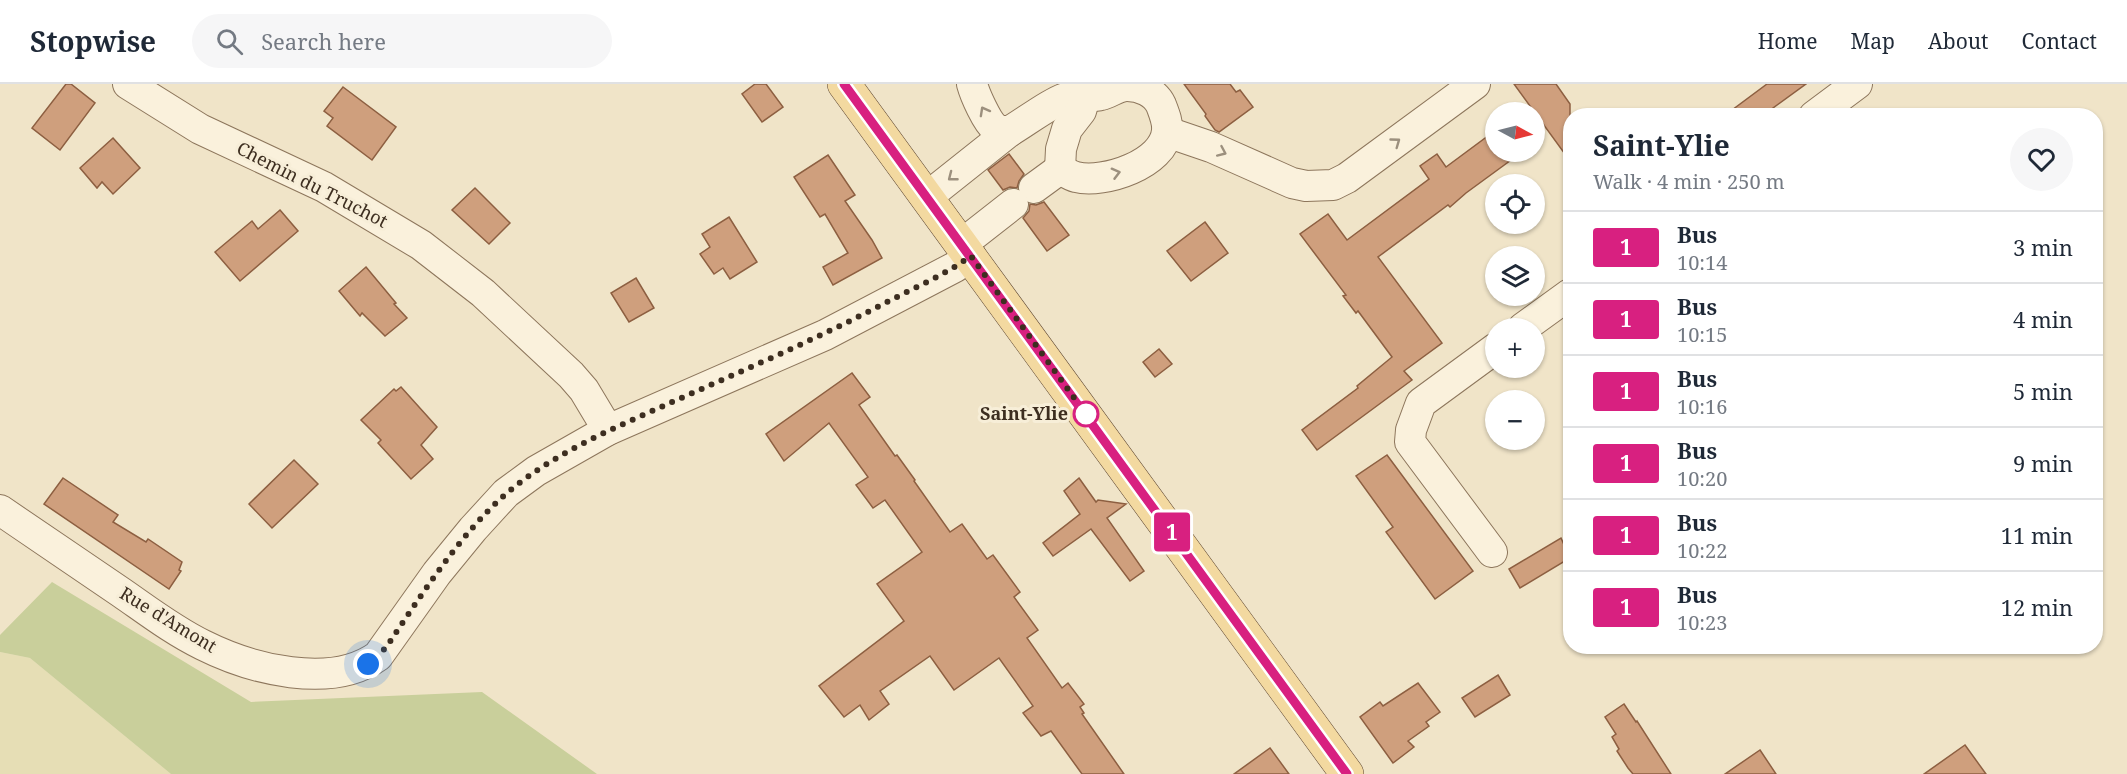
<!DOCTYPE html>
<html lang="en">
<head>
<meta charset="utf-8">
<style>
  :root { --surface:#fff; --page:#f6f6f7; --text:#1f2937; --muted:#747a83; --line:#e0e1e3 }
  body { margin:0; font-family:"Noto Serif",serif; background:var(--page); color:var(--text); height:100vh; display:flex; flex-direction:column; font-size:22px; white-space:nowrap }
  * { box-sizing:border-box; margin:0 }
  p { font-size:20px; color:var(--muted) }
  .icon { flex:none; width:33px; height:33px; fill:none; stroke:currentColor; stroke-width:2; stroke-linecap:round; stroke-linejoin:round }
  .map { position:relative; flex:1; overflow:hidden }
  .side { position:absolute; left:1563px; top:24px; width:540px; height:546px; display:flex; flex-direction:column; background:var(--surface); border-radius:24px; box-shadow:0 2px 4px #0004 }
  .side>* { flex:none }
  .badge { padding:0 12px; border-radius:4px; font-size:21px; line-height:39px }
  .needle { width:39px; rotate:97deg }
  .tools { position:absolute; left:1485px; top:18px; display:grid; gap:12px }
  .tools a { display:grid; place-items:center; width:60px; height:60px; border-radius:50%; background:var(--surface); box-shadow:0 2px 4px #0004; font-size:30px }
  .you { position:absolute; width:30px; height:30px; margin:-15px; border:4px solid #fff; border-radius:50%; background:#1a73e8; box-shadow:0 0 0 9px #1a73e833 }
  .map>.badge { position:absolute; translate:-50% -50%; box-shadow:0 0 0 3px #fff }
  .round { display:grid; place-items:center; flex:none; width:63px; height:63px; border-radius:32px; background:var(--page) }
  .summary { display:flex; align-items:center; justify-content:space-between; height:102px; padding:0 30px }
  h1 { font-size:28px; font-weight:700; line-height:45px }
  ul { padding:0; list-style:none }
  li { display:flex; align-items:center; gap:18px; height:72px; padding:0 30px; border-top:2px solid var(--line) }
  li div { flex:1 }
  li b { display:block; font-size:22px }
  li em { font-style:normal }
  li .badge { min-width:66px; font-weight:700; text-align:center }
  header { display:flex; align-items:center; gap:36px; box-sizing:border-box; height:84px; padding:0 30px; background:var(--surface); border-bottom:2px solid var(--line) }
  header strong { font-size:28px }
  nav { display:flex; gap:33px; margin-inline-start:auto; font-size:21px }
  .search { width:420px; height:54px; background:var(--page); display:flex; align-items:center; gap:15px; box-sizing:border-box; padding:0 21px; border-radius:33px; color:var(--muted); font-size:22px }
  .map>svg:first-child { display:block }
</style>
</head>
<body>
<header>
<strong>Stopwise</strong>
<div class="search"><svg class="icon" aria-label="search" viewBox="0 0 24 24"><circle cx="10" cy="10" r="6"/><path d="M15 15l6 6"/></svg>Search here</div>
<nav><a>Home</a><a>Map</a><a>About</a><a>Contact</a></nav>
</header>
<div class="map">
<svg width="2127" height="690" viewBox="0 0 2127 690">
  <rect width="100%" height="100%" fill="#f0e4c8"/>
  <!-- farmland -->
  <polygon fill="#e6deb5" points="0,568 30,574 171,690 0,690"/>
  <!-- green -->
  <polygon fill="#c9cf9b" points="52,498 251,618 482,608 597,690 171,690 30,574 0,568 0,551"/>
  <!-- building -->
  <g fill="#cf9f7d" stroke="#8d5f41" stroke-width="1.5">
    <polygon points="66,0 71,0 95,19 60,66 32,44"/>
    <polygon points="755,0 766,0 783,23 762,38 742,10"/>
    <polygon points="1184,0 1230,0 1236,8 1240,6 1253,23 1219,48 1215,46 1205,32 1206,30"/>
    <polygon points="1514,0 1556,0 1570,20 1570,77"/>
    <polygon points="1767,0 1806,0 1762,32 1724,32"/>
    <polygon points="343,3 396,43 372,76 327,42 333,34 324,27"/>
    <polygon points="1496,46 1496,68 1522,68 1466,109 1450,123 1448,121 1378,173 1442,259 1404,287 1412,296 1317,366 1302,346 1358,304 1357,302 1392,273 1358,227 1356,229 1343,212 1346,211 1300,150 1328,130 1347,156 1429,95 1420,82 1437,70 1446,83"/>
    <polygon points="113,54 140,84 113,110 102,98 97,104 80,84"/>
    <polygon points="1009,70 1024,90 1019,97 1017,104 1010,103 1003,106 988,86"/>
    <polygon points="828,71 855,111 845,117 872,156 882,174 833,201 823,183 848,169 825,130 820,133 794,93"/>
    <polygon points="475,104 510,139 489,160 452,126"/>
    <polygon points="1044,118 1069,151 1047,167 1023,134 1029,127 1030,120 1036,121"/>
    <polygon points="280,126 298,147 240,197 215,168 252,137 258,145"/>
    <polygon points="729,133 757,178 730,195 723,184 714,190 700,170 710,163 702,150"/>
    <polygon points="1205,138 1228,169 1191,197 1167,167"/>
    <polygon points="366,183 396,219 394,220 407,234 385,252 362,229 360,232 339,207"/>
    <polygon points="636,194 654,224 629,238 611,209"/>
    <polygon points="1159,265 1172,280 1155,293 1143,278"/>
    <polygon points="852,289 870,313 859,321 895,372 897,371 915,396 914,397 950,448 962,440 987,475 993,471 1020,508 1014,513 1038,546 1027,554 1062,604 1068,599 1084,620 1080,623 1084,629 1082,630 1124,690 1082,690 1051,647 1041,652 1023,629 1033,622 999,574 954,606 930,572 880,607 889,620 869,636 860,621 844,633 819,602 904,537 877,500 922,468 885,416 873,424 856,401 868,393 829,339 784,377 766,350"/>
    <polygon points="401,303 437,343 421,361 433,375 411,395 378,359 381,356 361,336 394,305 396,307"/>
    <polygon points="1387,371 1473,487 1435,515 1386,448 1393,443 1356,392"/>
    <polygon points="294,376 318,400 272,444 249,420"/>
    <polygon points="63,394 118,431 113,438 146,458 148,455 182,478 179,486 181,487 169,505 44,420"/>
    <polygon points="1079,394 1096,418 1098,416 1126,420 1107,434 1144,487 1130,497 1091,445 1053,472 1043,459 1080,430 1064,407"/>
    <polygon points="1561,454 1570,474 1520,504 1509,485"/>
    <polygon points="1498,591 1510,611 1475,633 1462,614"/>
    <polygon points="1418,599 1440,628 1426,638 1429,642 1408,657 1414,663 1393,679 1360,633 1380,618 1383,622"/>
    <polygon points="1624,620 1636,638 1637,637 1671,690 1633,690 1628,684 1617,667 1619,665 1612,653 1616,650 1605,633"/>
    <polygon points="1965,661 1986,690 1924,690"/>
    <polygon points="1270,664 1289,690 1234,690"/>
    <polygon points="1760,666 1776,690 1725,690"/>
  </g>
  <g fill="none" stroke-linecap="round" stroke-linejoin="round">
    <defs>
      <g id="minor">
        <polyline points="128,0 200,45 324,103 421,161 483,209 571,291 584,306 608,346"/>
        <path d="M972,0C975,11 987,38 995,44C999,48 1005,47 1010,47C1024,39 1054,16 1069,13C1079,11 1091,14 1101,11C1110,9 1118,2 1127,2C1140,2 1155,8 1161,21C1164,29 1168,38 1167,47C1164,80 1104,100 1076,93C1071,92 1065,88 1060,85"/>
        <polyline points="1814,32 1857,0"/>
        <polyline points="1167,48 1211,63 1292,99 1306,102 1333,101 1347,94 1475,0"/>
        <polyline points="1060,85 1061,65 1067,45 1081,27 1089,0"/>
        <polyline points="1034,104 1060,85"/>
        <polyline points="927,113 1010,47"/>
        <polyline points="962,160 1013,120"/>
        <polyline points="1523,244 1570,210"/>
        <path d="M0,426C41,454 81,481 122,509C148,527 174,547 203,561C251,585 331,606 378,572L437,489L473,445L506,409L536,387L608,346L825,251L955,183L971,172"/>
        <polyline points="1492,468 1410,358 1411,346 1421,319 1496,264"/>
      </g>
      <polyline id="major" points="844,0 1347,690"/>
    </defs>
    <!-- minor casing -->
    <use href="#minor" stroke="#8d765c" stroke-width="32"/>
    <!-- major casing -->
    <use href="#major" stroke="#5b4430" stroke-width="34"/>
    <!-- minor -->
    <use href="#minor" stroke="#faf1dc" stroke-width="30"/>
    <!-- major -->
    <use href="#major" stroke="#f3d9a0" stroke-width="33"/>
  </g>
  <!-- one-way arrows -->
  <defs><path id="oneway-chevron" d="M-2-3.5L2.5 0L-2 3.5" fill="none" stroke-width="1.6" stroke-linecap="round" stroke-linejoin="round" transform="scale(1.5)"/></defs>
  <g stroke="#9c907e">
    <use href="#oneway-chevron" transform="translate(984 27) rotate(-119)"/>
    <use href="#oneway-chevron" transform="translate(1396 58) rotate(-36)"/>
    <use href="#oneway-chevron" transform="translate(1222 68) rotate(24)"/>
    <use href="#oneway-chevron" transform="translate(1116 89) rotate(-15)"/>
    <use href="#oneway-chevron" transform="translate(952 93) rotate(142)"/>
  </g>
  <g fill="none" stroke-linecap="round" stroke-linejoin="round">
    <defs>
      <polyline id="line" points="844,0 1347,690"/>
    </defs>
    <!-- line casing -->
    <use href="#line" stroke="#fff" stroke-width="14"/>
    <!-- line -->
    <use href="#line" stroke="#d82080" stroke-width="9"/>
    <!-- walk -->
    <path stroke="#3d2e20" stroke-width="6" stroke-dasharray="0 10.8" d="M368,580L378,572L387,562C423,509 459,451 507,409C554,369 614,344 670,319C744,286 819,254 891,216C918,202 946,190 971,172L1091,337L1086,330"/>
  </g>
  <!-- markers -->
  <circle fill="#fff" stroke="#d82080" stroke-width="3" cx="1086" cy="330" r="12"/>
  <g text-anchor="middle" stroke-width="6" stroke-linejoin="round" paint-order="stroke">
    <!-- street labels -->
    <g font-size="18" fill="#3d2e20" stroke="#f7eed8">
      <text transform="translate(312 101) rotate(27)" y="6">Chemin du Truchot</text>
      <text transform="translate(168 536) rotate(31)" y="6">Rue d'Amont</text>
    </g>
    <!-- stop labels -->
    <g font-size="18" font-weight="bold" fill="#3d2e20" stroke="#f7eed8" text-anchor="end">
      <text x="1068" y="336">Saint-Ylie</text>
    </g>
  </g>
</svg>
<div class="tools">
<a><svg class="needle" viewBox="-14 -14 28 28"><path d="M0-13l5 13h-10z" fill="#e53935"/><path d="M0 13l5-13h-10z" fill="#747a83"/></svg></a>
<a><svg class="icon" aria-label="locate" viewBox="0 0 24 24"><circle cx="12" cy="12" r="6"/><path d="M12 2v4M12 18v4M2 12h4M18 12h4"/></svg></a>
<a><svg class="icon" aria-label="layers" viewBox="0 0 24 24"><path d="M12 4l9 5-9 5-9-5zM3 14l9 5 9-5"/></svg></a>
<a>+</a>
<a>−</a>
</div>
<div class="you" style="left:368px;top:580px"></div>
<b class="badge" style="left:1172px;top:448px;background:#d82080;color:#fff">1</b>
<section class="side">
<div class="summary"><div><h1>Saint-Ylie</h1><p>Walk · 4 min · 250 m</p></div><a class="round"><svg class="icon" aria-label="heart" viewBox="0 0 24 24"><path d="M12 20l-8-8c-3-5 5-10 8-4 3-6 11-1 8 4z"/></svg></a></div>
<ul>
<li><span class="badge" style="background:#d82080;color:#fff">1</span><div><b>Bus</b><p>10:14</p></div><em>3 min</em></li>
<li><span class="badge" style="background:#d82080;color:#fff">1</span><div><b>Bus</b><p>10:15</p></div><em>4 min</em></li>
<li><span class="badge" style="background:#d82080;color:#fff">1</span><div><b>Bus</b><p>10:16</p></div><em>5 min</em></li>
<li><span class="badge" style="background:#d82080;color:#fff">1</span><div><b>Bus</b><p>10:20</p></div><em>9 min</em></li>
<li><span class="badge" style="background:#d82080;color:#fff">1</span><div><b>Bus</b><p>10:22</p></div><em>11 min</em></li>
<li><span class="badge" style="background:#d82080;color:#fff">1</span><div><b>Bus</b><p>10:23</p></div><em>12 min</em></li>
</ul>
</section>
</div>
</body>
</html>
